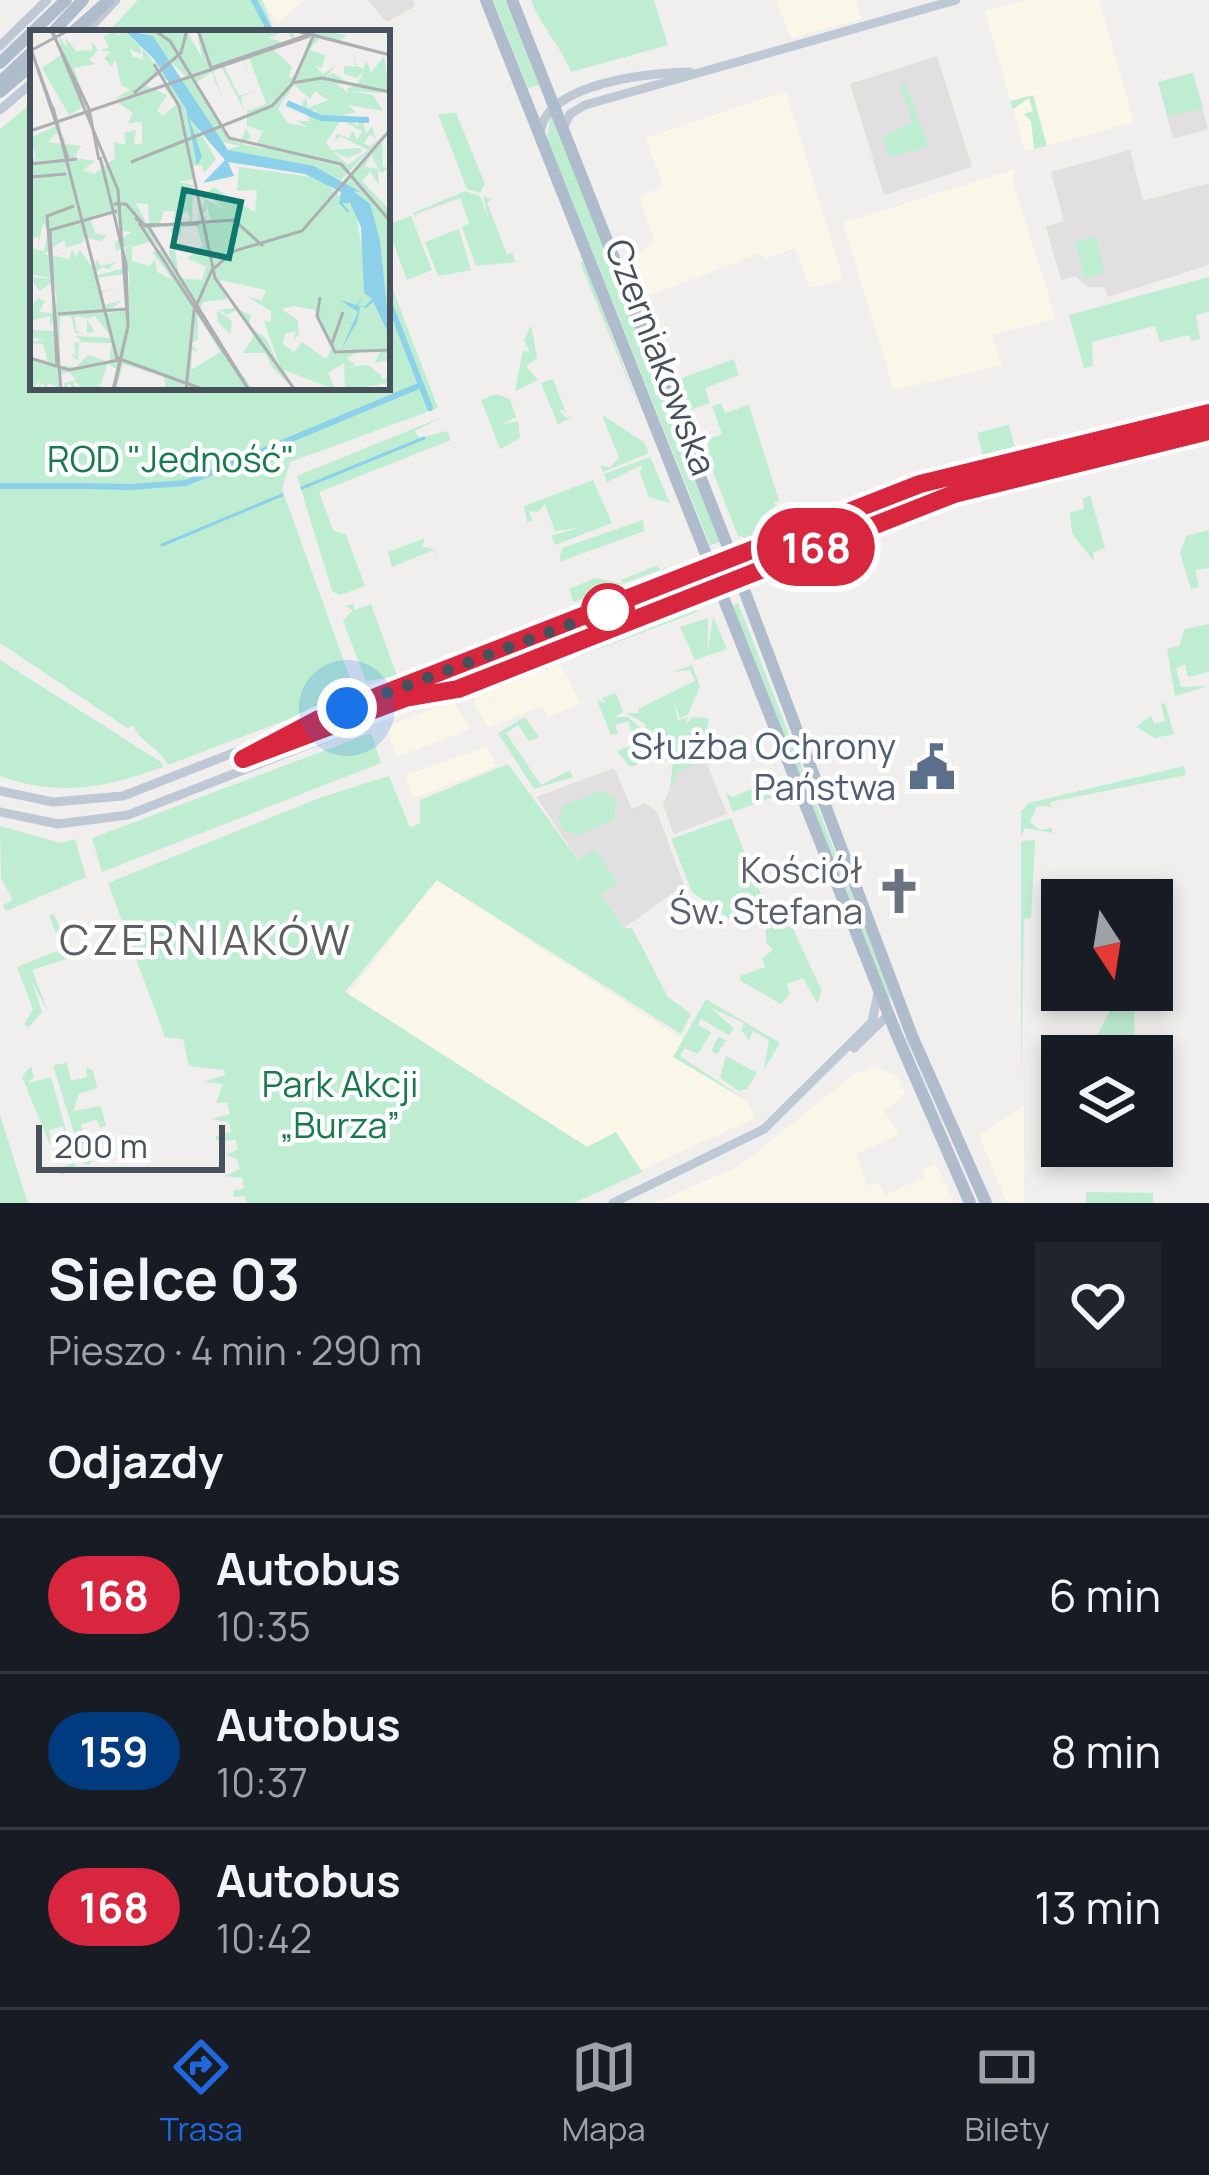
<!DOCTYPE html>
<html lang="pl">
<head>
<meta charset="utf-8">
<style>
  :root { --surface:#171b24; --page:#20242c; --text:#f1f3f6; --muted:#9ea1a6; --line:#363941; --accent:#1f68db }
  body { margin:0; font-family:Manrope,sans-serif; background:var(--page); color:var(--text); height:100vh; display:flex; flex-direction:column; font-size:45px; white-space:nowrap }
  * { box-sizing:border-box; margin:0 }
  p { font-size:39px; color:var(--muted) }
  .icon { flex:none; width:66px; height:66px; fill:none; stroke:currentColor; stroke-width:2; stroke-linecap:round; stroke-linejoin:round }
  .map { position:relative; height:1203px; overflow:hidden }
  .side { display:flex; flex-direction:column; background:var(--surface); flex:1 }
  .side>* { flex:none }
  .badge { padding:0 24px; border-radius:39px; font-size:42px; line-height:78px }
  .needle { width:78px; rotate:168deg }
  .tools { position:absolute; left:1041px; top:879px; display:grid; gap:24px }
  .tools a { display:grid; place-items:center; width:132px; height:132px; border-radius:0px; background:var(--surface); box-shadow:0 6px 18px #0003; font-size:60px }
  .scale { position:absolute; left:36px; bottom:30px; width:189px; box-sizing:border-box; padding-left:12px; border:6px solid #47515b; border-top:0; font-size:33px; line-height:42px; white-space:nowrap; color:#47515b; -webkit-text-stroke:9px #fff; paint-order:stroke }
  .you { position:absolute; width:60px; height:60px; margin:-30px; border:9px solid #fff; border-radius:50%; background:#1a73e8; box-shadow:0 0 0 18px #1a73e833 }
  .map>.badge { position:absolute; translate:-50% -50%; box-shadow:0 0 0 6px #fff }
  h2 { padding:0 48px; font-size:45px; line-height:108px }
  .round { display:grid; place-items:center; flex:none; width:126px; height:126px; border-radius:0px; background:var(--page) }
  .head { display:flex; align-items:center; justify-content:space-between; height:204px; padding:0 48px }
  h1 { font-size:57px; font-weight:700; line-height:90px }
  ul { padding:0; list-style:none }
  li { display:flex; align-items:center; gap:36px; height:156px; padding:0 48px; border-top:3px solid var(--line) }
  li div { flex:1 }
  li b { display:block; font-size:45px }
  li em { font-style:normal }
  li .badge { min-width:132px; font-weight:700; text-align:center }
  .dock { display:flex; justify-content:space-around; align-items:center; height:168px; border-top:3px solid var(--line); background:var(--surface); font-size:33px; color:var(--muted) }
  .dock a { display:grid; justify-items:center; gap:6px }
  .dock .selected { color:var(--accent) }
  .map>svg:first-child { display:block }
</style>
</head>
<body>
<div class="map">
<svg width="1209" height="1203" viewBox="0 0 1209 1203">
  <rect width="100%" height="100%" fill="#f1eeee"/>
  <!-- commercial -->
  <g fill="#fbf7e8">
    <polygon points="262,0 304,0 278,23"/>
    <polygon points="776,0 856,0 861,19 791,38"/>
    <polygon points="1024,0 1099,0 1134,122 1025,152 985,11"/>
    <polygon points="786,91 843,279 810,288 795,248 764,259 761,253 648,296 632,258 655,242 639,197 664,186 645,138"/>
    <polygon points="1015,169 1013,183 1056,319 992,334 1002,365 894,390 843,223"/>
    <polygon points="561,664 580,704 548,717 542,706 488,728 474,702 476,693"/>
    <polygon points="454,701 470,729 397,757 386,727"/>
    <polygon points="486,747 497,766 413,798 405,775"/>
    <polygon points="436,880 683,1040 673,1057 746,1100 755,1118 641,1170 616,1133 588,1147 349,994"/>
    <polygon points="874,1066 897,1076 905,1094 884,1111 900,1134 856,1154 868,1186 878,1183 885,1195 925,1177 923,1170 936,1164 954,1203 655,1203 739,1166 850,1077"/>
    <polygon points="1024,1106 1024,1203 1007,1203 979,1135"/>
  </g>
  <!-- education -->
  <g fill="#e2dfe0">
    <polygon points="367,0 412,0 415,6 387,22"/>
    <polygon points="937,56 972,167 884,195 850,84"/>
    <polygon points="1193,73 1208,129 1173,139 1158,82"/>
    <polygon points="1130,150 1143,201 1209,183 1209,265 1108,297 1104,287 1088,287 1075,276 1061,280 1046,227 1064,221 1051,172"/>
    <polygon points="706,761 727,814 674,834 663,805 677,772"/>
    <polygon points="614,768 632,809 645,803 657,812 684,885 624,928 536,797"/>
  </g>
  <!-- green -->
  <g fill="#beedd2">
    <polygon points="138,0 262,0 275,33 107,33"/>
    <polygon points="493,0 505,0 539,85 528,88"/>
    <path d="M531,0H654L668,45L571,72C560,44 542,29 531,0Z"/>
    <polygon points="1193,73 1203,108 1168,117 1158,82"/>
    <polygon points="905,82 929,146 889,158 882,137 912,122 900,83"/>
    <polygon points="1033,95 1047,146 1034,149 1031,121 1024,114 1033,111 1029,98 1013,109 1010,101"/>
    <path d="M33,102V387H387V274L438,408L290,462L282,489L354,689L334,702L168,765C160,747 139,743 134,726L127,728L0,643V129Z"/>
    <polygon points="456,113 485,184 480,193 467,189 438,114"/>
    <polygon points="551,115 552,116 720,542 710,545 547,138"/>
    <polygon points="465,191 480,196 489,220 483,196 492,199 487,203 507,254 512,253 516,262 476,266 462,227 469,223 460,198 416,214 417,219 413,213"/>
    <polygon points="411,216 432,270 407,280 387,225"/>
    <polygon points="459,229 471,270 438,276 425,242"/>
    <polygon points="1096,236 1105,273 1084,279 1075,242"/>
    <polygon points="584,261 641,413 580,262"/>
    <polygon points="1209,277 1209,312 1196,315 1200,339 1191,341 1189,335 1160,342 1155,326 1092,342 1093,366 1084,368 1069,315"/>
    <polygon points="531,325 537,358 526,366 538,380 515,391 523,350 530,353 524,340"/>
    <polygon points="734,359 739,375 705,388 710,403 690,410 679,379"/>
    <polygon points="553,379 567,415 564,410 559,410 566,418 573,416 558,425 541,383"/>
    <polygon points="496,394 510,399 516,417 503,424 518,421 520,438 500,449 481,400"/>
    <polygon points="721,403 725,413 749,405 779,501 774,503 784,527 750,539 738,536 704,449 709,447 707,440 722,434 712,406"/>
    <polygon points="602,415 644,442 649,453 603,472 600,465 610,467 619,458"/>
    <polygon points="442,417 415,431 419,438 447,431 451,440 319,492 333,530 346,535 365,586 340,595 332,591 297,476"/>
    <polygon points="1009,425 1015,448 983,456 977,433"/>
    <polygon points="1209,435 1209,443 1125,464 1123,456"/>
    <polygon points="1054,442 1055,447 934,473 946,468"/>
    <polygon points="650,457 670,503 649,497 640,473 642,465 607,482 604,474"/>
    <polygon points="593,480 612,523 555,545 551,536 579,528 555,531 545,504 538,512 529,511 532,520 527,522 524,506"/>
    <polygon points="1090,495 1105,548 1093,552 1094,562 1072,533 1070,512 1084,509 1083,499"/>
    <polygon points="643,520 644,531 559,562 562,548"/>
    <polygon points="1209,530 1209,568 1195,570 1199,587 1191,589 1180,553 1186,536"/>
    <polygon points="425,538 422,547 434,549 438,559 433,550 392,567 388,552"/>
    <polygon points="684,561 574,602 569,589 595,578 624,584 621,580 656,566 661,570"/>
    <polygon points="687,584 689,591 559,642 556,634"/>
    <polygon points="738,603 891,996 889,1004 731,606"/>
    <polygon points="353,604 355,610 371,604 397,676 366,681 343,621 353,610 345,606"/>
    <polygon points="695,605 697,612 580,656 587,647"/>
    <polygon points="713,616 727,649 695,660 680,627 708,618 708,651"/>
    <polygon points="1209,624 1209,672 1188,677 1185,665 1176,668 1181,687 1209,686 1175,696 1167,649 1179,646 1185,629"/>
    <polygon points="549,637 552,645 393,699 392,696"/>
    <path d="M0,660L161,762L163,767C106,788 58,797 0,776Z"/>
    <polygon points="692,665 700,686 688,715 680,718 673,699 678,720 688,717 686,725 692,717 709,718 705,748 697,752 706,751 712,767 706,761 678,772 670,789 673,761 648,760 639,736 647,733 651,745 647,747 653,747 644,723 626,713 639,713 638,709 695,681 690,670 672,672"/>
    <polygon points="616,693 623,712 615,717 628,717 640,728 635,734 646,761 630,767 617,751 634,745 629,721 615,725 618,734 611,735 597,700 606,703 602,698"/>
    <polygon points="1165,703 1174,734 1155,738 1136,727 1151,716 1154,724 1165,721 1161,704"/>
    <polygon points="525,717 539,737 529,741 518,725 506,733 541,785 570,770 573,777 534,789 498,733"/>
    <polygon points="371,733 381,763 102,872 92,838"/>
    <polygon points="508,764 578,860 595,849 618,883 601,894 624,928 632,928 668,997 691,1014 681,1034 437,880 345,992 587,1147 616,1132 642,1172 574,1203 247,1203 245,1196 234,1197 233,1191 244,1188 242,1178 224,1176 240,1169 237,1159 226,1155 238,1149 236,1140 217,1141 215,1136 231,1132 229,1122 211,1119 230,1114 227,1102 216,1103 223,1084 203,1082 225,1075 224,1070 189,1066 183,1039 165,1037 108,883 319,798 389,776 410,828 420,823 420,800"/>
    <polygon points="1184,766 1186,775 1050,802 1052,807 1037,806 1030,822 1040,830 1052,828 1052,833 1025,828 1021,836 1021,812 1029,803"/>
    <polygon points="758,786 773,797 733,812 725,791 732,797"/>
    <polygon points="602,791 616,800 614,819 579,835 564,831 558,818 564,805"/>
    <polygon points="731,818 768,913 738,925 692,892 671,839"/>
    <polygon points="0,826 61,843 75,839 86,877 6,911 3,905 13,900 1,878"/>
    <polygon points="1035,840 1031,918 1024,919 1021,1087 1021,841"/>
    <polygon points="54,914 72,957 32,970 49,1014 31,979 42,1012 29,1027 24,1024 33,1009 17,967 54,952 64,954 49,915"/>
    <polygon points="776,918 793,929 822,991 817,1003 803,978 787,984 790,994 781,1004 741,981 740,976 765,967 762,958 773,950 766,942 766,927"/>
    <polygon points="1121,990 1135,990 1134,1052 1140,1056 1096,1055 1094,1041"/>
    <polygon points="706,999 780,1043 748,1096 764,1069 769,1040 753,1031 749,1040 741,1030 744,1023 709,1007 734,1028 717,1054 711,1051 718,1037 726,1040 729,1035 701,1019 698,1025 711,1032 698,1054 684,1048 680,1056 746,1100 673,1057"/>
    <polygon points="726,1056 757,1073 747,1089 739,1091 720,1078"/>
    <polygon points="67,1063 71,1081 87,1077 86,1067 93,1071 97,1088 79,1094 73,1111 101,1106 106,1126 100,1128 97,1120 81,1124 91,1164 84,1165 53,1065"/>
    <polygon points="31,1066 34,1077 28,1083 51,1077 76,1166 61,1175 51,1152 59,1168 73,1163 63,1126 49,1130 51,1147 22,1077"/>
    <polygon points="0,1115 24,1191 28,1203 0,1203"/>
    <polygon points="1086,1192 1153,1193 1153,1203 1086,1203"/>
  </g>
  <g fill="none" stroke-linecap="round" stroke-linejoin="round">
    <!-- stream -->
    <g stroke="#8cd1e9" stroke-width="3">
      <polyline points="302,488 424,438"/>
      <polyline points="162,545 282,495"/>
    </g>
    <!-- canal -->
    <g stroke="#8cd1e9" stroke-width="6">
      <polyline points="254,0 271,33"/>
      <polyline points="387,297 430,408"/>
      <polyline points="0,486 81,486"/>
      <polyline points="82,486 128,487"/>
      <polyline points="130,487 186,483 421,385"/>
    </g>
    <!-- secondary -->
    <g stroke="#bfc9d5" stroke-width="9">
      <polyline points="85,33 116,0"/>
      <polyline points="0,46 47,0"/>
      <polyline points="0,110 33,82"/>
      <polyline points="563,129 570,114 585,105 956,0"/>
      <path d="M540,133C546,83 648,73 690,72"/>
      <polyline points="0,791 53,802 123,796 911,488 1209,413"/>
      <polyline points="0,812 58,824 128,815 926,504 1209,431"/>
      <polyline points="854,1048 889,1014"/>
      <polyline points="613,1203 764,1129 872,1022 878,993"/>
    </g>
    <!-- primary -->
    <g stroke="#afbccc" stroke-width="12">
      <polyline points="486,0 896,1033 970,1203"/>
      <polyline points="512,0 726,542 912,1036 986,1203"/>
      <polyline points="52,33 83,0"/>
      <polyline points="72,33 109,0"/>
      <polyline points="0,63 66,0"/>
      <polyline points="0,82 33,51"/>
      <polyline points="0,92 33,64"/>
    </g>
    <!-- tram -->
    <polyline stroke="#b1b3b9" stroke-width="3" points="757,556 927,490 1209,422"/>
  </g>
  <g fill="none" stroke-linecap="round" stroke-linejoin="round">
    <defs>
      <polyline id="line" points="1209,413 920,484 317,720 243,759 405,698 458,689 954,494 1209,431"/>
    </defs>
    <!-- line casing -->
    <use href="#line" stroke="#fff" stroke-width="27"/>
    <!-- line -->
    <use href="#line" stroke="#d7263d" stroke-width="18"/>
    <!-- walk -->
    <polyline stroke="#47515b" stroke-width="12" stroke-dasharray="0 21.6" points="347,708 608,610"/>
  </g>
  <!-- icons -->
  <defs>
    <symbol id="civic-bare" viewBox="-9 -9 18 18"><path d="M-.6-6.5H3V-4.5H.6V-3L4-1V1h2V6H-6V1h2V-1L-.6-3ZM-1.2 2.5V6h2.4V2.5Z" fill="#5c6f8a" stroke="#fff" stroke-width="2.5" paint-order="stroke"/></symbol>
    <symbol id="church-bare" viewBox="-9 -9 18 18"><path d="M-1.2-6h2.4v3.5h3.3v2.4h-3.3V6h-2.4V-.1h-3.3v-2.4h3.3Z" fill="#6b7280" stroke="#fff" stroke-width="2.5" paint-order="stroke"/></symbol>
  </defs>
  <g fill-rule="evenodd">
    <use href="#civic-bare" x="899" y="734" width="66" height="66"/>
    <use href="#church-bare" x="866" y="858" width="66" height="66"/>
  </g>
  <!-- markers -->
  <circle fill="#fff" stroke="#d7263d" stroke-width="6" cx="608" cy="610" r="24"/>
  <g text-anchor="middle" stroke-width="9" stroke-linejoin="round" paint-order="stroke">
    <!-- street labels -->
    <g font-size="36" fill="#47515b" stroke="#fff">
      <text transform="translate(661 357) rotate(69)" y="13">Czerniakowska</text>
    </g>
    <!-- park labels -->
    <g font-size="36" fill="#1a7a4f" stroke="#fff">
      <text x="171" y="472">ROD "Jedność"</text>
      <text x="340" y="1097">Park Akcji<tspan x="340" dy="41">„Burza”</tspan></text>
    </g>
    <!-- service labels -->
    <g font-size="36" fill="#4e5e75" stroke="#fff" text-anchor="end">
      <text x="896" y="759">Służba Ochrony<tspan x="896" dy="41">Państwa</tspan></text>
    </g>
    <!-- worship labels -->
    <g font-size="36" fill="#5b616d" stroke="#fff" text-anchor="end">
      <text x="863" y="883">Kościół<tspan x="863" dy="41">Św. Stefana</tspan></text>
    </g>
    <!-- quarter labels -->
    <g font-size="42" letter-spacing="3" fill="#5b5e63" stroke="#fff">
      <text x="206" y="955">CZERNIAKÓW</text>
    </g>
  </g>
  <!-- overview -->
  <g transform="translate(30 30)">
    <rect width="360" height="360" fill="#f1eeee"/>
    <path d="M90,0L86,6L95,2L110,16L111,24L99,19L103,27L113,29L112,18L139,51L126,45L116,56L137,65L127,81L133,86L147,74L134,58L140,53L186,129L174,143L172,135L163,136V149L149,152L163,155L162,194L169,190L167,172L170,188L178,186L174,191H190L180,189L177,174L176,182L171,183L175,169L192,178L180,166L171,169L183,157L225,182L227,160L207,161L209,137L289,148L325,179L341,269L360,307V322L349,328L360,324V330L345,333L350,321L329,322L316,328L326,335L318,337L338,335L352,346L360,333L350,349L358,348L360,353L315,360L314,333L298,343L306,360L254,340L264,359L242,337L235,323H213L224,306L207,280L196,285L192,281H188L202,291L200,304L188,292L187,282L189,280L205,278L221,285L219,297L236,308L251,340L234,291L241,292V281L218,267L232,270L236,260L190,250L197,269L173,272L169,281L223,360H136L134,347L93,334L89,349L83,360H81L87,340L78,333L70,356L62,351L74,360H50L49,354L43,351L46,360L39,354L34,360V353L46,350L40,342L28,345L32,360L19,353L15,360L13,352L8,360L10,350L2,360L0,327L18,332L13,314L0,313L13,309L0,308V300L24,301L25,287L20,297V286L0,291L1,277L8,268L15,271L9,282L24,283L27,270L24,252L9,261L0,247L25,249L0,244V218L14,221L18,200L13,193L8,217L9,207L0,209V130L19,131L0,129L6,127L0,108L28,95L36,113L26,103L18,112L51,116L44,128L65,131L53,140L64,144L85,128L84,112L96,115L94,103L106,100L104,115L112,113V92L98,93L103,83L86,71L106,64L84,69L100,60L91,55L86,30L81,36L74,28L81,22L70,20L79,17L73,6ZM106,173L118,174L119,198L142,197L130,193L134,181H145L143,191L158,180L160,193L143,195L140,201L151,206V197L167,196L173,216L157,228L176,237L172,250L149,248L145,219L139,220V223L146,244L132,220L122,222L143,250L127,242L125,228L120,236L102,231V217L123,211L130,219ZM85,180L91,201L102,202L85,212L86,221L105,213L96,218L95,238L64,246L71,237L79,239L86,232L71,236L67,229L64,240L50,220L46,228L42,219L40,229L14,224L34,210L36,217L24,221L52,213L55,207L71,211L77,205L65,204L60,187ZM99,243L98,280L76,283L93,270L73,275L70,263L93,256L69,262L67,248ZM264,276L285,280L302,318L296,329L272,312L264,322L253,314L255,303L266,302L263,311L269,304L268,290L251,279ZM168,285L190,322L161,340L162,320L168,322L161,313L168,309ZM41,286L45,303L53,304L46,300L45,286L57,288V303L65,302L57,289L65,286L82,308L45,306L52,311L44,313L46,325L40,324L48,331L49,312L82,313L79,332L58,325L46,337L29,335L30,287ZM156,0L172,28L167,0L255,1L239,8L255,13L262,9L256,0L265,1L263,13L242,18L262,37L259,48L265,46L280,8L285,6L278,3L289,0L316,5L308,13L285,4L290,8L279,20L295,25L292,38L285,36L293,44L307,34L295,48L303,43L321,54H306L319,63L317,59L329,52L333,41L327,48L314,44V36L325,37L324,22L326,36L333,39L336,33H338L341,43L354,26L360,63L321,61L343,65L353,81L318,75L326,82L312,86L328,96L331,86L336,103L342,97L346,109L340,104L334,113L340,117L360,99L311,150L283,136L203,124L198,119L211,116L187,111L152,54L156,47L111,1ZM213,27L220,30L236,74L217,81V96L233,101L227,113L237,119L212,114L221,107L216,98L210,114L200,107L165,53L182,42L184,49L194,71L183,42L191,36L214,80L211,67L226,61L209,66L194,35L213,29L219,45ZM264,55L280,69L285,61L298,70L278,78L276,67L268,83L287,80L283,88L277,83L280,91H267L278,97L258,93L248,79ZM311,90L332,101L327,110L323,101L319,108L308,104H307L304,112L310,106L338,120L318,135L302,121L317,128L332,122L330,118L301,120L296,112ZM29,6L37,18L36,8L46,21L62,20V12L68,20L59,30L66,34L44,38L57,75L39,85L12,38L32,24ZM352,112L353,137L360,138L351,143L341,125L335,137L348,139L349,155L340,142L332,151L358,178L360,288L347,260L340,185L322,160L332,162L313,152Z" fill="#beedd2" fill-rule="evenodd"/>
    <path d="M94,0L123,6L198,120L284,136L331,162L323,161L340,174L350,210L360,307L343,272L336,278L328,276L330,278L327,292L311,320L328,282L310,270L326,275L329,271L333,268L327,275L334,277L342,269L334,263L331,197L320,173H312L319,181L318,183L309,173L311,162L275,144L198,132L204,146L173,153L195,130L159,88L172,127L167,135L156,79L124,29Z" fill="#8cd1e9"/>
    <path fill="none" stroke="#8cd1e9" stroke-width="6" d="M257,73L291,88L339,90"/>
    <path fill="none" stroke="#adafb3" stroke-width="3" d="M21,0L59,79L69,130M22,0L88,160L98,296L83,360M124,0L140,11L199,108L311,134L360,191M168,0L181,38L283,3M262,0L360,25M268,1L360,25M0,16L38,128M0,17L23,80M0,21L39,0M124,34L149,76L185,248L265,360M261,53L292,48L360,62M104,63L151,23L157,0M23,77L87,328L175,360M0,101L280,6M70,127L96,234L98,296L84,360M101,132L242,76L262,54L283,7M0,134L47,129M0,147L36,144M84,174H96L115,196L204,190L233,216M105,188L115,195L169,194M109,193L219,360M117,194L219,360M290,267L287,286L305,322L360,320M28,284L97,279M301,316L313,282M0,328L39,340L89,330M27,337L20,200L87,181M31,360L17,186L44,176M156,360L164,281L182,240L204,221L272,201L360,100"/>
    <path fill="#0f766e" fill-opacity="0.15" stroke="#0f766e" stroke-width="6" d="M154,160L211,172L199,228L143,216Z"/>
    <rect width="360" height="360" fill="none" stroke="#47515b" stroke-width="6"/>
  </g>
</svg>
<div class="tools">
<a><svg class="needle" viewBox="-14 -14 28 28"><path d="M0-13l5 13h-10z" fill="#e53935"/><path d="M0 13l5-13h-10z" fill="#9ea1a6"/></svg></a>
<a><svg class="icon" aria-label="layers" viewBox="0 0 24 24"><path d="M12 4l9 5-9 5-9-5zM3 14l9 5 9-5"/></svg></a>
</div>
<div class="scale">200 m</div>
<div class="you" style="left:347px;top:708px"></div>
<b class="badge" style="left:816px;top:547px;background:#d7263d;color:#fff">168</b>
</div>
<section class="side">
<div class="head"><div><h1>Sielce 03</h1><p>Pieszo · 4 min · 290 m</p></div><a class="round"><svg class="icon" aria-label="heart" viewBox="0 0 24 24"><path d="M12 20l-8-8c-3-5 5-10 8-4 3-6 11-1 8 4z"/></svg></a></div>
<h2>Odjazdy</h2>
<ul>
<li><span class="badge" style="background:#d7263d;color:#fff">168</span><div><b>Autobus</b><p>10:35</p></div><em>6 min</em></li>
<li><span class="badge" style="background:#003b80;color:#fff">159</span><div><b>Autobus</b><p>10:37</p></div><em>8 min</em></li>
<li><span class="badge" style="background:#d7263d;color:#fff">168</span><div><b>Autobus</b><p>10:42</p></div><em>13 min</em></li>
</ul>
</section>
<nav class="dock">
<a class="selected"><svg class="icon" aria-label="directions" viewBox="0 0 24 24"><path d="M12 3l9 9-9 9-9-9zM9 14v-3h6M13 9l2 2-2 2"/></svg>Trasa</a>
<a><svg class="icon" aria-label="map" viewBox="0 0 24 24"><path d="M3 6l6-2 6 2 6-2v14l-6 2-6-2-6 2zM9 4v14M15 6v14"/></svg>Mapa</a>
<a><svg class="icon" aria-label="tickets" viewBox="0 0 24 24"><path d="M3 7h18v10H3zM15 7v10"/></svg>Bilety</a>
</nav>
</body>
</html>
